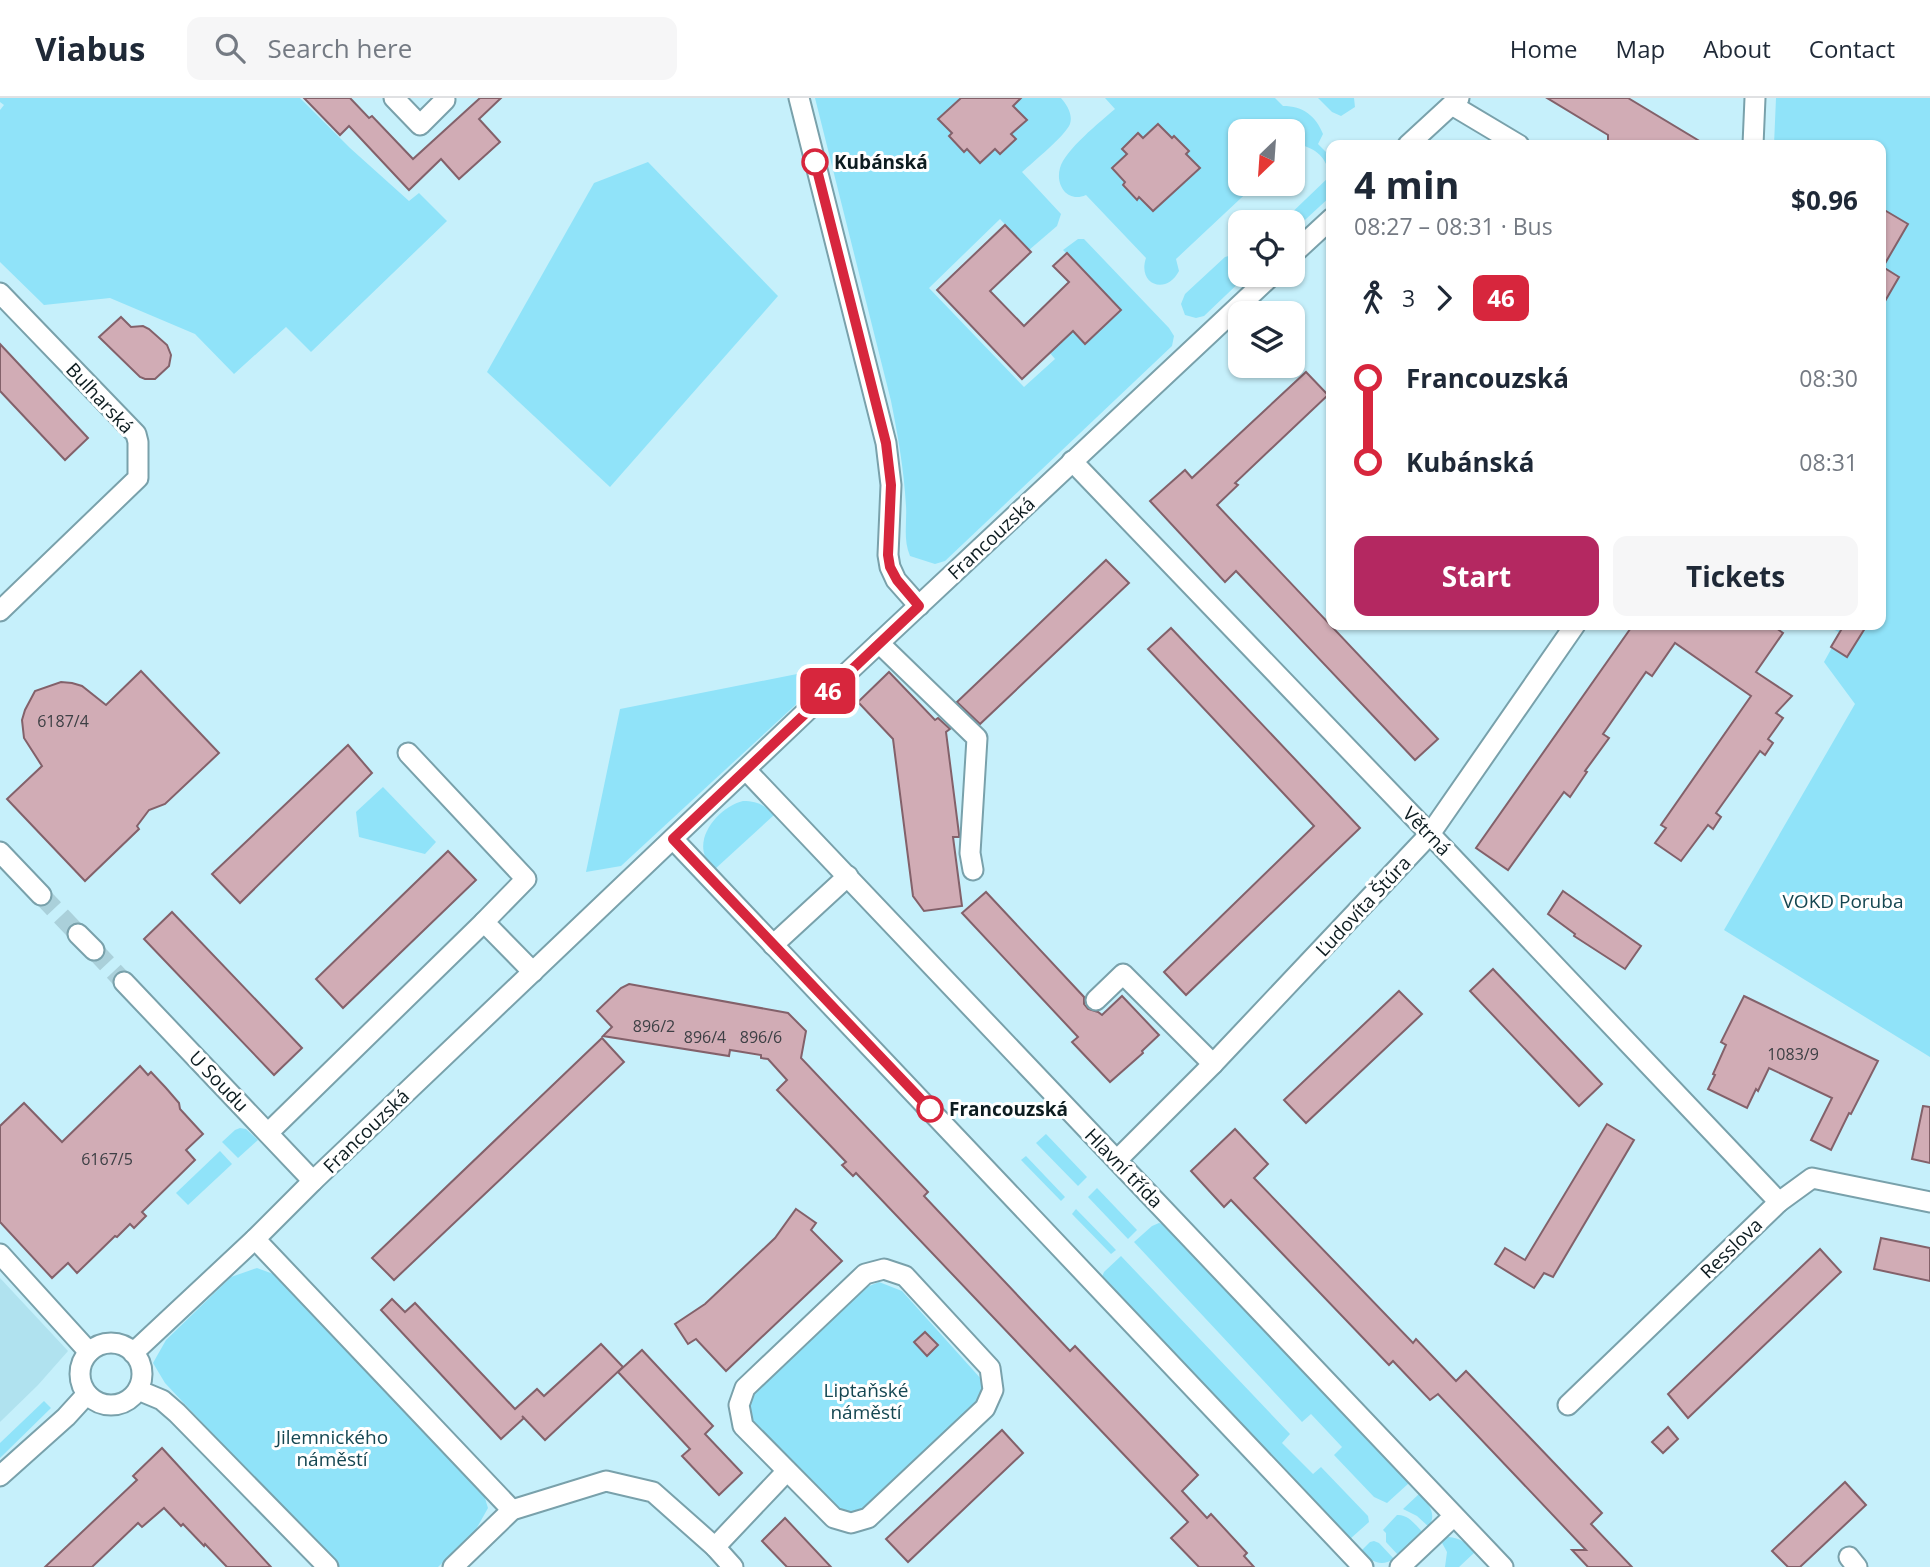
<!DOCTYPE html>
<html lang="en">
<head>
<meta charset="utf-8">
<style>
  :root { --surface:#fff; --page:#f6f6f7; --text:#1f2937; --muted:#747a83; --line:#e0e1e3; --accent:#b42861 }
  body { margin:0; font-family:"Open Sans",sans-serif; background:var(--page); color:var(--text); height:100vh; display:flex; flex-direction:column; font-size:26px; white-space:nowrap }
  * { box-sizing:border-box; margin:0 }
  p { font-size:23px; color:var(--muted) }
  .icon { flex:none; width:38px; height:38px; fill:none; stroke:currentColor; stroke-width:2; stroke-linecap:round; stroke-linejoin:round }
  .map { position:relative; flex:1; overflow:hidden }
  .details { position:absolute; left:1326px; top:42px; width:560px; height:490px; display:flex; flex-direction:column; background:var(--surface); border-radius:14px; box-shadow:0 2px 5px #0004 }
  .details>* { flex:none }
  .badge { padding:0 14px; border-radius:10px; font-size:24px; line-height:46px }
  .needle { width:46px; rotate:205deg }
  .buttons { position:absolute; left:1228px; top:21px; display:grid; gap:14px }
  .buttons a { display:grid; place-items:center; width:77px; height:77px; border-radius:14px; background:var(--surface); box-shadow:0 2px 5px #0004; font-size:35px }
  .map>.badge { position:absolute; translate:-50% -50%; box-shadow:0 0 0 4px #fff }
  .legs { display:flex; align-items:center; gap:10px; height:77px; padding:0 28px; font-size:23px }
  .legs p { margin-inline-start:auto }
  .headline { display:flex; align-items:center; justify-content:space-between; height:119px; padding:0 28px }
  h1 { font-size:38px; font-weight:700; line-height:52px }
  .button { display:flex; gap:14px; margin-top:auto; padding:14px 28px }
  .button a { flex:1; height:80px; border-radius:14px; background:var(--accent); color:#fff; font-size:28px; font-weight:700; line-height:80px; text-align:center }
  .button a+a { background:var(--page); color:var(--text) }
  ul { padding:0 28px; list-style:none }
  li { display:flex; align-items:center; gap:24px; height:84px; font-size:26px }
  li i { display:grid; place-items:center; width:10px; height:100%; margin:0 9px; background:currentColor }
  li i::after { content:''; width:18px; height:18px; margin:-9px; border:5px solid; border-radius:50%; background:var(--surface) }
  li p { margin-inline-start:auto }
  li:first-child i { background:linear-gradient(#0000 50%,currentColor 0) }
  li:last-child i { background:linear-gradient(currentColor 50%,#0000 0) }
  header { display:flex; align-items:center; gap:42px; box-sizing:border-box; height:98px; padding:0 35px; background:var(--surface); border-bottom:2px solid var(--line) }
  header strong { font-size:33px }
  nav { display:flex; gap:38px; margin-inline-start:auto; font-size:24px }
  .search { width:490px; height:63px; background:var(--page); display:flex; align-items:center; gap:18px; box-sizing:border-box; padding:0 24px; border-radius:14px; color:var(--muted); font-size:26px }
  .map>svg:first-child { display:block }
</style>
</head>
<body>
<header>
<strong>Viabus</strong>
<div class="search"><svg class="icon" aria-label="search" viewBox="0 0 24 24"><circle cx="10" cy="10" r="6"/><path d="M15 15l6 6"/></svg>Search here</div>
<nav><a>Home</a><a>Map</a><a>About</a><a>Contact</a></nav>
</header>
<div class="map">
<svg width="1930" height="1469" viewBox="0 0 1930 1469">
  <rect width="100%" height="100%" fill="#c6f0fb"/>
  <!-- built -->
  <polygon fill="#b0e2ef" points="0,1180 68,1253 38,1287 0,1324"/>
  <!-- green -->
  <g fill="#90e3f9">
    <polygon points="0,0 300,0 350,50 409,103 419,95 447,123 311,254 286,229 234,276 195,236 110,200 44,207 0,164 0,12 4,7 0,4"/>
    <path d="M815,0H1061C1067,7 1073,16 1070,26C1065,38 1033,64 1022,74L1061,116L1057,128L1029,152L1000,121L929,190L1024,289L1055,261L1050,255L1073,233L1085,246L1121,212L1063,152L1078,141H1084L1169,230L1174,238L1172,248L945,463L935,466L910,458C903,441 907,426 906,408C904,372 898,338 891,303Z"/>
    <path d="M1105,0H1275L1283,8C1303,8 1316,18 1323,36L1318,46L1329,57H1332V97L1293,133V124H1282L1330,78C1326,59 1317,51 1298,46L1293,50V33H1241V86H1256L1176,161L1179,173C1166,198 1137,186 1146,160L1086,97C1068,105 1055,88 1060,70C1065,52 1100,24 1115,11Z"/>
    <polygon points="1318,0 1354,0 1355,9 1341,18 1332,14"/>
    <polygon points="1776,0 1930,0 1930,959 1724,832 1855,606 1824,564 1840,535 1826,527 1881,527 1881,47 1774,47"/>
    <polygon points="648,64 778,198 610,389 487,274 594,85"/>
    <polygon points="1236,156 1241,159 1241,177 1247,177 1204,218 1196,220 1185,217 1181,206 1185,196 1225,159"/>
    <polygon points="807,574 817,587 621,768 586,774 620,611"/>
    <polygon points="383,689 436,744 425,756 359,739 356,714"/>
    <path d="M743,703C757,703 765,707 774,717L715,771C711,767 707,763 705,758C696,735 722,708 743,703Z"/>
    <polygon points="240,1030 246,1031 258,1042 238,1060 222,1044 235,1032"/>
    <polygon points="1046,1036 1087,1079 1078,1088 1036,1045"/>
    <polygon points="220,1053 232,1066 188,1107 176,1095"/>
    <polygon points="1026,1058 1065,1099 1061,1103 1021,1062"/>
    <polygon points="1097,1090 1137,1132 1128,1141 1088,1099"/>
    <polygon points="1076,1111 1116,1152 1111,1156 1072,1116"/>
    <polygon points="1159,1125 1163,1126 1409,1385 1387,1405 1374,1399 1334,1357 1342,1349 1311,1316 1302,1324 1134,1144 1152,1128"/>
    <polygon points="1121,1158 1290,1336 1282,1345 1313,1376 1321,1369 1368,1418 1369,1424 1350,1441 1104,1182 1102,1179 1104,1174"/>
    <polygon points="257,1170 276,1177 484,1397 488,1410 474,1435 438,1469 337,1469 165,1285 153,1265 166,1242 231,1179"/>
    <polygon points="879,1184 902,1193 982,1282 982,1299 974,1317 869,1416 835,1416 753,1330 747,1314 748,1299 862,1191"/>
    <polygon points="44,1303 51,1310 0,1360 0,1345"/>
    <path d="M1419,1396C1429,1406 1437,1415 1429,1429L1417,1418L1403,1411Z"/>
    <path d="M1397,1417C1408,1416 1416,1427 1423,1435L1399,1458L1386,1444V1435L1383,1432Z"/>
    <path d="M1448,1439C1461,1440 1466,1445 1475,1454L1459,1469H1445L1447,1454L1441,1443Z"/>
    <path d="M1374,1443L1379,1445L1394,1461C1381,1469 1371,1464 1361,1453L1370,1444Z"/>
  </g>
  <!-- building -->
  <g fill="#d1acb5" stroke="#83616a" stroke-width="2">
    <polygon points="304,0 350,0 369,20 372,18 413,61 480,0 501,0 479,21 500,44 459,81 441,61 409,92 349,28 340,37"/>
    <polygon points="961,0 1021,0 1013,8 1027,22 1011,36 1016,41 1000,56 995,51 980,65 967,51 964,54 949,38 952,35 938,21"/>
    <polygon points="1547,0 1628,0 1706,47 1608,47 1608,37"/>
    <polygon points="1158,26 1172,40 1174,38 1189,53 1186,56 1200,70 1153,113 1139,99 1137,102 1123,87 1125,84 1112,70 1127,56 1122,51 1138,35 1143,40"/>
    <polygon points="1881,110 1908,126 1883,169 1899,179 1881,210"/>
    <polygon points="1005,127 1031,154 990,193 1024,228 1069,184 1053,168 1067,155 1121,212 1085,246 1073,233 1022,281 937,192"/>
    <polygon points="121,219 131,229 143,228 149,231 167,247 171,257 169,268 155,281 145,281 140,279 99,239"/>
    <polygon points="0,246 88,340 65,362 0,293"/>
    <polygon points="1306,274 1328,297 1235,385 1238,387 1217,407 1438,641 1415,662 1236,473 1225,484 1150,403 1185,372 1192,380"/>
    <polygon points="1106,462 1129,485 980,626 957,604"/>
    <polygon points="1633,527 1772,527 1783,535 1756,574 1792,598 1776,615 1783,620 1768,641 1773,645 1765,657 1760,653 1716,715 1721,719 1713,731 1708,727 1681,763 1655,745 1666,730 1661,727 1751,598 1675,545 1652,578 1646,574 1603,636 1609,640 1585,673 1587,674 1570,699 1564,694 1508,772 1476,750"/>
    <polygon points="1844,527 1867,527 1847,559 1831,549"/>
    <polygon points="1171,530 1360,730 1186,897 1164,874 1314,728 1148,551"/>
    <polygon points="141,573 219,655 165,706 149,712 137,728 139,731 85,783 7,701 42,668 24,640 22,622 25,612 35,593 61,584 72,585 82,588 106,607"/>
    <polygon points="889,574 935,622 938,620 950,631 946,634 959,736 959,739 953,739 962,808 924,813 913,798 893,641 858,604"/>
    <polygon points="348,647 372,675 240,805 212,776"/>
    <polygon points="448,753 476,782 343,910 316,881"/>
    <polygon points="1563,793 1641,848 1625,871 1574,838 1575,836 1548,816"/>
    <polygon points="986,794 1084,899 1084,906 1088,911 1098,914 1102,917 1122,898 1159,937 1142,953 1143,955 1110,984 1072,944 1078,939 962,815"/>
    <polygon points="172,814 302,950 274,977 144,841"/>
    <polygon points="1493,871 1602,986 1579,1008 1470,893"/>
    <polygon points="629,886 788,915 806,933 801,960 928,1094 924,1098 1070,1253 1075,1248 1198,1377 1182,1393 1207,1420 1211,1416 1247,1455 1244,1458 1254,1469 1199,1469 1171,1440 1188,1424 856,1075 853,1078 842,1067 846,1064 777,992 787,982 768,961 761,960 761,957 730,952 729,958 603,938 612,929 597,913 621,890"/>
    <polygon points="1399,893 1422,916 1306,1025 1284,1002"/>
    <polygon points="1744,898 1878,963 1851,1016 1849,1015 1831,1052 1811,1042 1832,1000 1769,970 1758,993 1756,991 1747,1010 1708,991 1715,977 1713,976 1726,947 1721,944"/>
    <polygon points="602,940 624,964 394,1182 372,1160"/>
    <polygon points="140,968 148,977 151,974 166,990 179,1005 180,1011 203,1036 186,1052 195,1062 142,1114 146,1118 134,1130 130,1126 117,1139 115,1138 77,1175 68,1165 52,1180 0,1124 0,1028 24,1005 62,1044"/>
    <polygon points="1923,1008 1930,1009 1930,1065 1912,1061"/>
    <polygon points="1607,1026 1634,1042 1553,1179 1544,1175 1534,1190 1495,1166 1505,1150 1525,1162"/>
    <polygon points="1235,1031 1268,1066 1254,1080 1413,1245 1416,1241 1456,1283 1466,1273 1602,1415 1591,1426 1632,1469 1588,1469 1572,1452 1586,1452 1438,1296 1430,1302 1393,1263 1389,1267 1231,1102 1224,1109 1191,1073"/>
    <polygon points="796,1111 816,1125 811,1132 842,1163 726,1273 696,1241 688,1246 675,1226 705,1206 775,1140"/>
    <polygon points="1881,1140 1930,1150 1930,1183 1874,1171"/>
    <polygon points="1820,1151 1841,1174 1688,1320 1668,1296"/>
    <polygon points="392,1201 405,1214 415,1205 515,1311 537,1291 544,1298 601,1246 623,1269 545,1342 522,1318 524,1320 501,1341 381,1212"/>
    <polygon points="925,1234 938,1247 927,1258 914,1244"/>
    <polygon points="642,1252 713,1328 705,1336 742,1375 719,1397 682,1358 690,1351 618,1274"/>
    <polygon points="1668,1329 1678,1341 1663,1355 1652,1344"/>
    <polygon points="1002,1332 1023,1355 908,1464 886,1441"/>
    <polygon points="162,1350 271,1469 227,1469 205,1446 204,1448 183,1426 181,1428 164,1410 142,1429 138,1425 92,1469 45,1469 137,1382 133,1378"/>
    <polygon points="1845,1384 1866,1407 1800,1469 1788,1469 1772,1453"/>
    <polygon points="785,1420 831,1469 787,1469 762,1443"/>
  </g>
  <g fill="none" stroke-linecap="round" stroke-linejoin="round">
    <!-- minor-tunnel -->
    <g stroke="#aad0da" stroke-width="19" stroke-dasharray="19 10" stroke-linecap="butt">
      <polyline points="41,797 78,836"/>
      <polyline points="94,852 124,884"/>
    </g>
    <defs>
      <g id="minor">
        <polyline points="394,0 420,27 445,2"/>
        <polyline points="799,0 886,345 891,387 888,457 890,469 896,482 919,508"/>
        <polyline points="1452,7 1519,47"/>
        <polyline points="1408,47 1459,0"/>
        <polyline points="1753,47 1755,0"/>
        <polyline points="1293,156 1332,120"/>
        <polyline points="0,195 136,336 138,344 138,380 0,513"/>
        <polyline points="1072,363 1430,736 1779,1104"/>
        <polyline points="879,545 977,640 970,755 973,772"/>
        <polyline points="408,655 526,781 484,824 533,874"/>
        <polyline points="746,672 1503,1469"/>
        <polyline points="673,741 1363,1469"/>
        <polyline points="0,754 41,797"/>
        <polyline points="78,836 94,852"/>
        <polyline points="773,847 848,778"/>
        <polyline points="124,884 313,1083"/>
        <polyline points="1096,902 1123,876 1213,966"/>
        <polyline points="268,1035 484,824"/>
        <polyline points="1117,1062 1213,966 1430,736 1575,527"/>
        <polyline points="255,1141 512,1412"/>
        <polyline points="0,1156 89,1254"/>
        <polygon points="884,1171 905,1178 990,1270 993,1292 985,1310 868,1420 851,1425 834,1420 743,1328 739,1307 745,1290 865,1176"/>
        <circle cx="111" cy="1276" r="31"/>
        <polyline points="133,1255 255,1141 313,1083 832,589 1272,177"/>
        <polyline points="138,1292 162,1302 177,1315 328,1469"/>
        <polyline points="1568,1307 1779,1104 1812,1080 1930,1104"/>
        <polyline points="0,1378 66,1319 87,1296"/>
        <polyline points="715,1449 787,1373"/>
        <polyline points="1849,1459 1857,1469"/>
        <polyline points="453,1469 512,1412 606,1383 653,1394 715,1449 733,1469"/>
        <polyline points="1400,1469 1454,1418"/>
      </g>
    </defs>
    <!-- minor casing -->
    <use href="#minor" stroke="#79a1ab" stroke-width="23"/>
    <!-- minor -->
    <use href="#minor" stroke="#fff" stroke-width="19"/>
  </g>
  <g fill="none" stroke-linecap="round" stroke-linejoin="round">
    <defs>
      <polyline id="line-1" points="815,64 886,345 891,387 888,457 890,469 897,482 919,508 673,741 930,1011"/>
    </defs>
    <!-- line-1 casing -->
    <use href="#line-1" stroke="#fff" stroke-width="16"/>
    <!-- line-1 -->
    <use href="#line-1" stroke="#d7263d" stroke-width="10"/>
  </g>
  <!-- markers -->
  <g fill="#fff" stroke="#d7263d" stroke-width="3.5">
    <circle cx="815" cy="64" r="12"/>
    <circle cx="930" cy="1011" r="12"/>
  </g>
  <g text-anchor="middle" stroke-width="6" stroke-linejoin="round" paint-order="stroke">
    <!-- number labels -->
    <g font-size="16" fill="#3e4045">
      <text x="63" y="629">6187/4</text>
      <text x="654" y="934">896/2</text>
      <text x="705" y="945">896/4</text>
      <text x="761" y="945">896/6</text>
      <text x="1793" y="962">1083/9</text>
      <text x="107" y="1067">6167/5</text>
    </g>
    <!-- stop labels -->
    <g font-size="19" font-weight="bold" fill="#0d1c20" stroke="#fff" text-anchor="start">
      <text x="834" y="71">Kubánská</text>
      <text x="949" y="1018">Francouzská</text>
    </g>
    <!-- street labels -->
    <g font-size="19" fill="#0d1c20" stroke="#fff">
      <text transform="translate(100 300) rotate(47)" y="7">Bulharská</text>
      <text transform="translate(991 440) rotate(-43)" y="7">Francouzská</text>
      <text transform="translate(1427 733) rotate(46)" y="7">Větrná</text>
      <text transform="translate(1363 808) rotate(-47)" y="7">Ľudovíta Štúra</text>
      <text transform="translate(219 983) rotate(46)" y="7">U Soudu</text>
      <text transform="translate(366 1033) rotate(-44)" y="7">Francouzská</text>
      <text transform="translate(1124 1070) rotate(46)" y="7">Hlavní třída</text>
      <text transform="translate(1731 1150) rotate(-44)" y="7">Resslova</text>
    </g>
    <!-- park labels -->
    <g font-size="19" fill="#154752" stroke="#fff">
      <text x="1843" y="810">VOKD Poruba</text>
      <text x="866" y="1299">Liptaňské<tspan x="866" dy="22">náměstí</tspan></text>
      <text x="332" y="1346">Jilemnického<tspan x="332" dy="22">náměstí</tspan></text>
    </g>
  </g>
</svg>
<div class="buttons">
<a><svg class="needle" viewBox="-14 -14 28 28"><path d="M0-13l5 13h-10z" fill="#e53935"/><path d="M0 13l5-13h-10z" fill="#747a83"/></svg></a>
<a><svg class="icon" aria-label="locate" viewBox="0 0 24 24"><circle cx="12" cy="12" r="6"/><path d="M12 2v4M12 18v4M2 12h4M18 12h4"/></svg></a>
<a><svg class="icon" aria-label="layers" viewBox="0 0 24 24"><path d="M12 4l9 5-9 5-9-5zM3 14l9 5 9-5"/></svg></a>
</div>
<b class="badge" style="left:828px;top:593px;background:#d7263d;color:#fff">46</b>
<section class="details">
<div class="headline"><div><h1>4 min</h1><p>08:27 – 08:31 · Bus</p></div><b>$0.96</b></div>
<div class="legs"><svg class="icon" aria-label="walk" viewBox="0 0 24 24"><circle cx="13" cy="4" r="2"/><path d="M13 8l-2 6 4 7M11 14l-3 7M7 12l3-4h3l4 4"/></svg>3<svg class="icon" aria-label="forward" viewBox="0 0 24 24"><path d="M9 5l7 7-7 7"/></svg><b class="badge" style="background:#d7263d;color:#fff">46</b></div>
<ul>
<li><i style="color:#d7263d"></i><b>Francouzská</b><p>08:30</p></li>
<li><i style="color:#d7263d"></i><b>Kubánská</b><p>08:31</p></li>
</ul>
<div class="button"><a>Start</a><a>Tickets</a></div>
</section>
</div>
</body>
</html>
